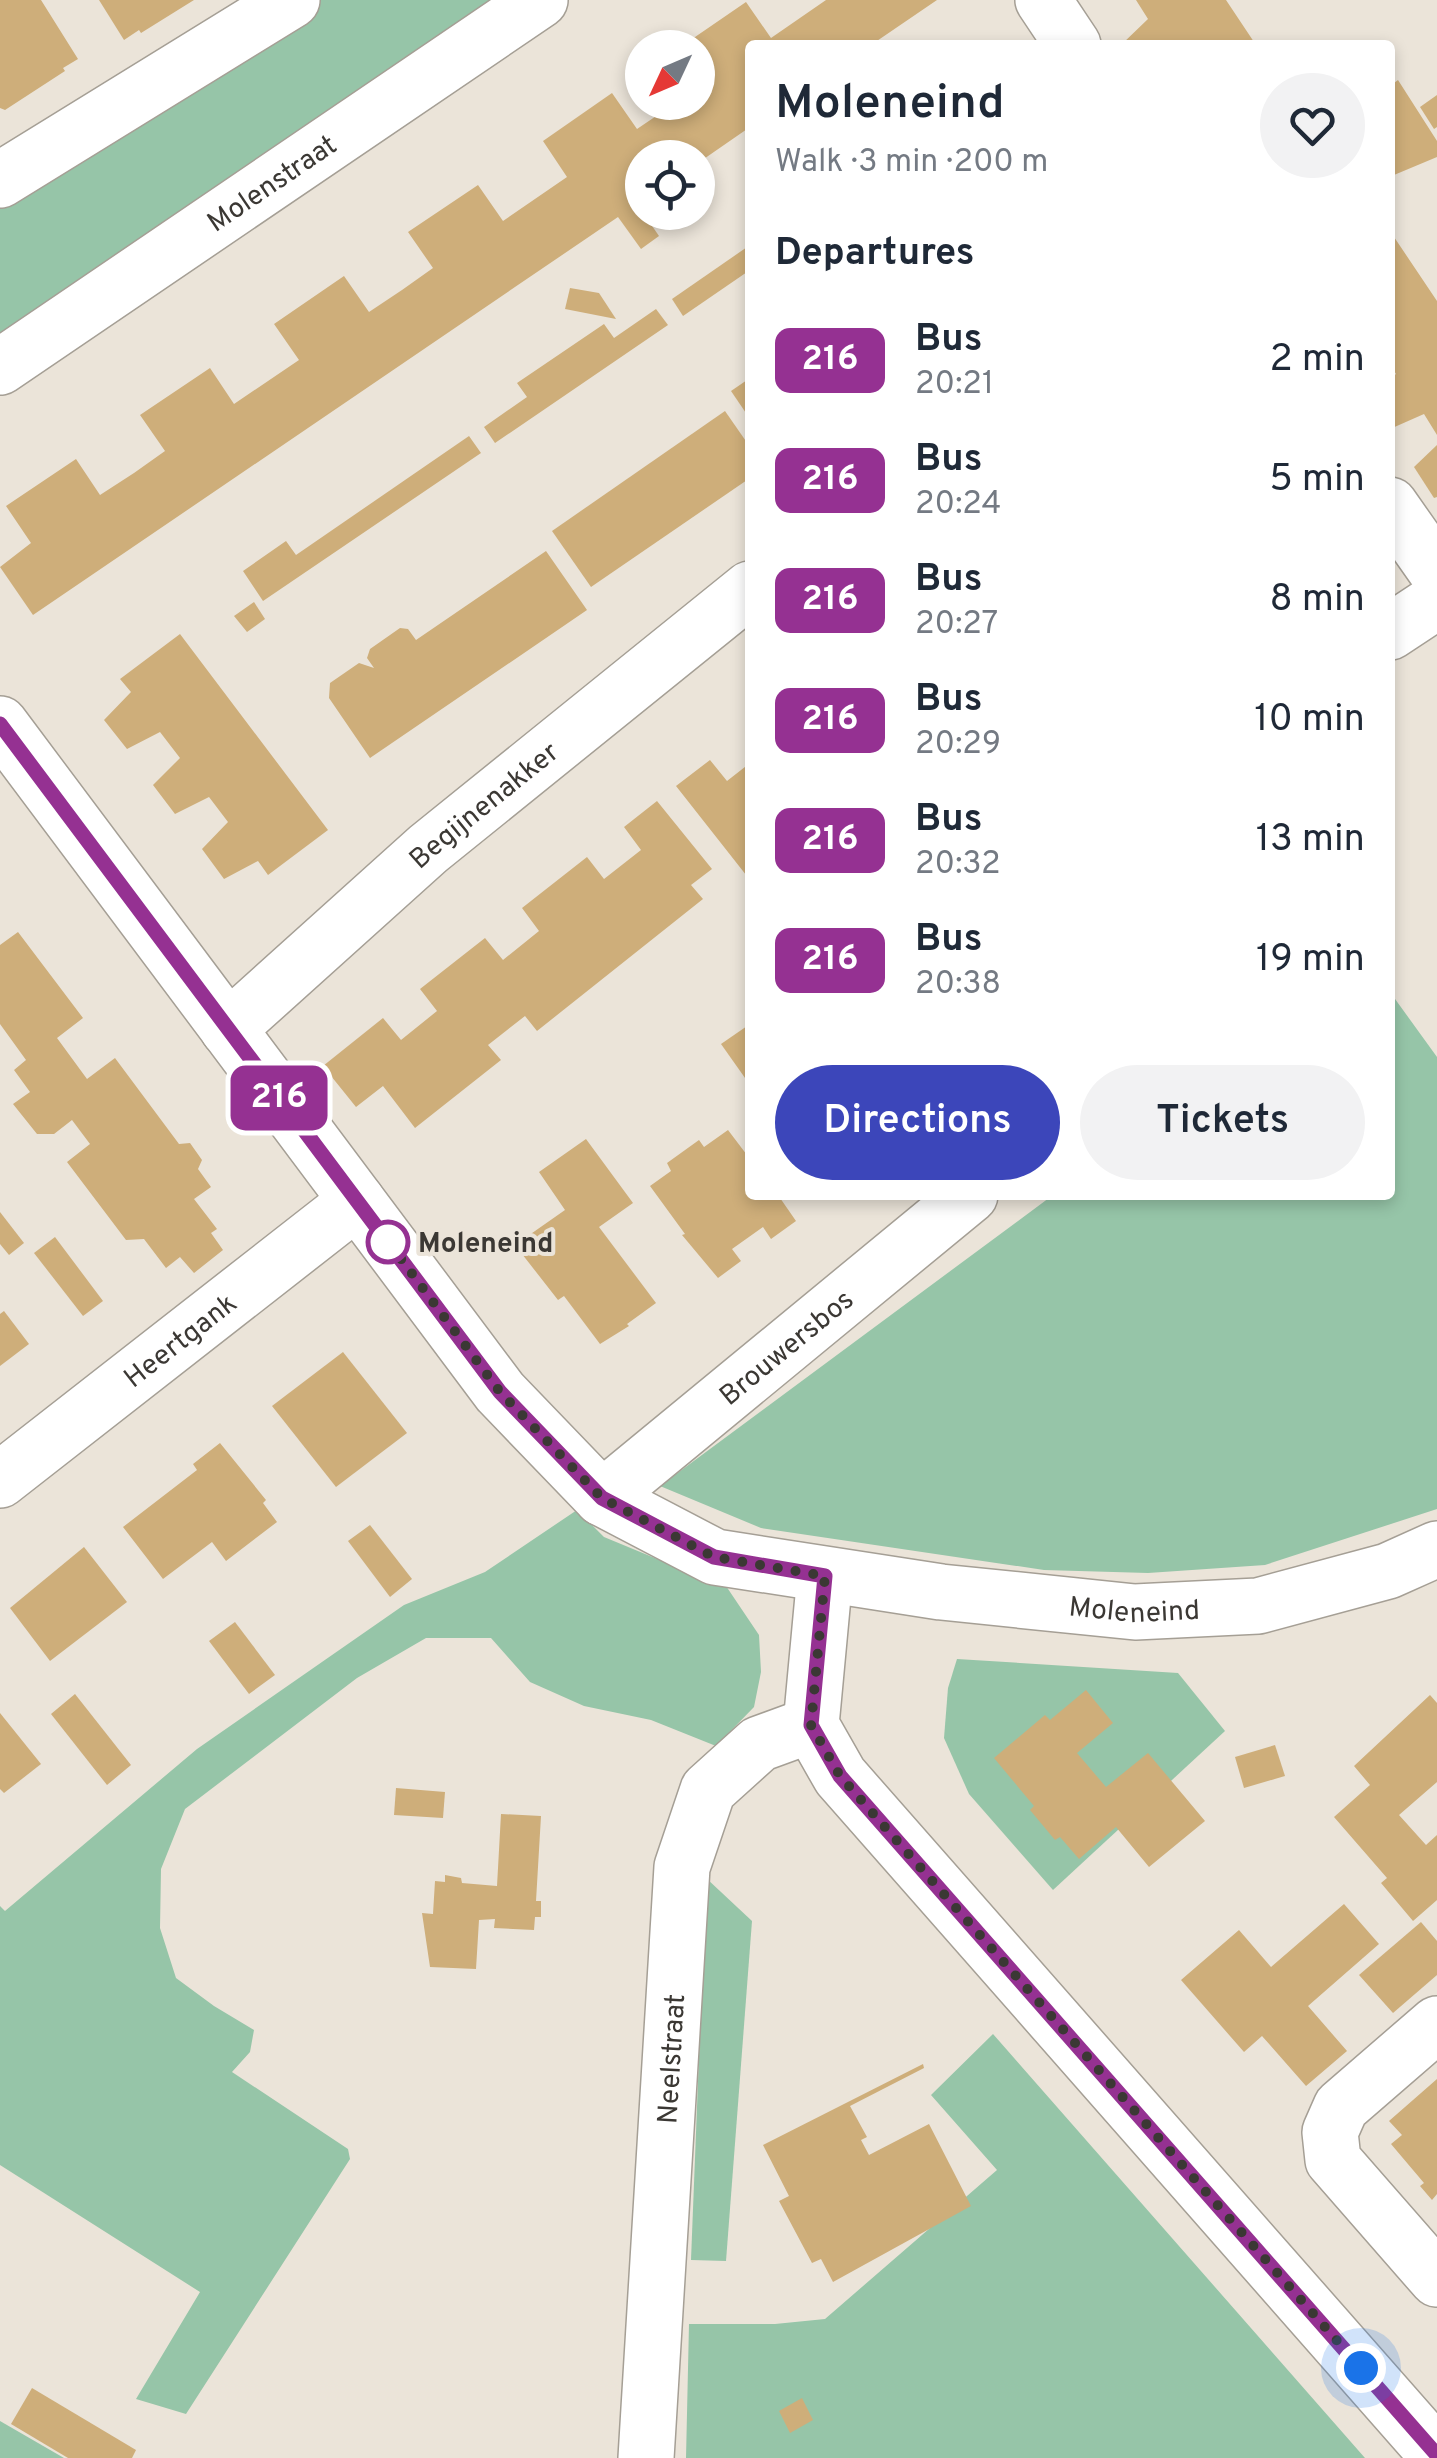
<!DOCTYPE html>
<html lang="en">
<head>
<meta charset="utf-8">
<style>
  :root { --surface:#fff; --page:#f2f2f3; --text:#1f2937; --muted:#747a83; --accent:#3c46ba }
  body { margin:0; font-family:Overpass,sans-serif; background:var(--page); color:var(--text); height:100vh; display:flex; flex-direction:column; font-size:38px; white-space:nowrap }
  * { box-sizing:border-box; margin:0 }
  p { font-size:32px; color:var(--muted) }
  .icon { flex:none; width:55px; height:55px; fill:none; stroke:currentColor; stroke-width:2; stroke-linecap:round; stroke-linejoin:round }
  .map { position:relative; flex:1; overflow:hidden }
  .side { position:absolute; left:745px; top:40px; width:650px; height:1160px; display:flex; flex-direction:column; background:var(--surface); border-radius:10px; box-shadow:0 5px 15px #0003 }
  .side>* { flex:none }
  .badge { padding:0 20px; border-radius:15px; font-size:35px; line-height:65px }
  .needle { width:65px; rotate:226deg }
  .fabs { position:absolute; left:625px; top:30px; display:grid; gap:20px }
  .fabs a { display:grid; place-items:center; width:90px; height:90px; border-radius:50%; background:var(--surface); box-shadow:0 5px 15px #0003; font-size:50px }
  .you { position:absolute; width:50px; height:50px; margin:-25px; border:8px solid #fff; border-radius:50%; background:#1a73e8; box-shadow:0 0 0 15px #1a73e833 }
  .map>.badge { position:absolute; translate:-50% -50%; box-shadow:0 0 0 5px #fff }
  h2 { padding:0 30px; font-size:38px; line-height:90px }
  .round { display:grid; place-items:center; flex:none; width:105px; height:105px; border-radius:52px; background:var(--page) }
  .headline { display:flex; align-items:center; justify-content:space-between; height:170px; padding:0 30px }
  h1 { font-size:48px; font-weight:600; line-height:75px }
  .button { display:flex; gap:20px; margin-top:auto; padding:20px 30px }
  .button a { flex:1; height:115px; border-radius:60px; background:var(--accent); color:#fff; font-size:40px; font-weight:600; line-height:115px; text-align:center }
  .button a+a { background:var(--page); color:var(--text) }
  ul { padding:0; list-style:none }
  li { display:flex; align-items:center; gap:30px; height:120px; padding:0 30px }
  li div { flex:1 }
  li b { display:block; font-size:38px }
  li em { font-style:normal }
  li .badge { min-width:110px; font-weight:700; text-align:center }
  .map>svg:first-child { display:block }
</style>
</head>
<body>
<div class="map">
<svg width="1437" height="2458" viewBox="0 0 1437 2458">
  <rect width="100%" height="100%" fill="#ebe4d9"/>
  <!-- green -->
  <g fill="#96c5a8">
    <polygon points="316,0 492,0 0,341 0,196"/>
    <polygon points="1390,992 1437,1057 1437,1509 1265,1565 1148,1573 1044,1570 761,1528 660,1486 1053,1195 1390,1195"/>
    <polygon points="577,1510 604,1537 708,1580 724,1583 759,1635 761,1672 754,1707 716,1746 651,1720 584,1706 530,1682 491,1638 426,1638 357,1678 185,1809 161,1869 160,1928 176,1978 214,2006 254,2030 250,2052 232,2072 348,2149 350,2159 186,2414 136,2399 200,2292 0,2165 0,1906 5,1911 197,1749 404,1605 485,1572"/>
    <polygon points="957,1659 1178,1673 1225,1731 1053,1890 969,1794 944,1738 948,1688"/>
    <polygon points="706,1878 752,1921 726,2261 691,2260"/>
    <polygon points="993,2034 1365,2458 686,2458 689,2324 775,2324 825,2319 997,2170 931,2095"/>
    <polygon points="0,2421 64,2458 0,2458"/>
  </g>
  <!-- building -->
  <g fill="#ceae7a">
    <polygon points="0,0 41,0 78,59 63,68 65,71 5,110 0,108"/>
    <polygon points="99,0 194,0 141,33 139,30 124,40"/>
    <polygon points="826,0 937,0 871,45 750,45 750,127 698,163 698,158 642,158 642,200 637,204 659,236 641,249 618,217 33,615 0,567 31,543 6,506 76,459 100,495 134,473 165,451 140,415 210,368 234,404 299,360 274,324 344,276 369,312 402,290 433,268 408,232 478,185 503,221 567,177 543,141 612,93 637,129 677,102 698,102 698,88 701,86 698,80 698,48 679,48 746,2 771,38"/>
    <polygon points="1136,0 1226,0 1256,45 1121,45 1148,19"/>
    <polygon points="1398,80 1437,141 1437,157 1394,175 1390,166 1390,115 1393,113 1390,86"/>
    <polygon points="1437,95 1437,127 1434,129 1420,107"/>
    <polygon points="1390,231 1437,301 1437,435 1424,414 1390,429 1390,379 1396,374 1390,364"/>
    <polygon points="750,245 750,270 683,316 672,299"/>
    <polygon points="570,288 599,293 616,319 565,309"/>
    <polygon points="656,309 668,325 495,443 484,427 527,397 517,383 604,324 614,338"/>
    <polygon points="750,378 750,419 731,391"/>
    <polygon points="725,411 750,447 750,478 591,587 552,531"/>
    <polygon points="469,436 481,453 263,601 243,571 286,541 296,555"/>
    <polygon points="1437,445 1437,497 1434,498 1414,467"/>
    <polygon points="546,551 587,610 370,758 329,698 330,683 359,663 374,668 367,658 370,649 400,628 408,629 416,640"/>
    <polygon points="254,602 265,619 247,632 234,616"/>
    <polygon points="180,634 328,830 268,875 258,861 224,879 202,849 228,822 209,797 175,814 153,785 180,758 160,732 127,749 104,720 131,692 120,679"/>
    <polygon points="710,760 727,781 750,763 750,880 676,786"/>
    <polygon points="657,801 712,869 691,885 703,899 537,1031 525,1016 488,1045 501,1060 415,1128 383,1086 356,1107 323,1066 383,1018 401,1040 437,1011 420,989 485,938 503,960 539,931 522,908 587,857 604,879 641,850 624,827"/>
    <polygon points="18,932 83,1018 57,1038 87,1079 115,1058 179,1144 190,1143 202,1160 198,1169 211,1187 194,1199 217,1229 211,1233 223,1250 194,1273 180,1257 166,1268 144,1239 126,1240 67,1162 90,1144 72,1120 54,1134 37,1134 13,1104 30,1092 14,1070 26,1060 0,1024 0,945"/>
    <polygon points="750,1024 750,1085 721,1044"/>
    <polygon points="728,1130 750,1159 750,1195 778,1195 796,1221 771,1239 763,1227 732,1249 741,1261 718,1278 682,1235 685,1234 650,1186 671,1171 667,1163 699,1140 704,1147"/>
    <polygon points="586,1139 633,1203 599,1227 656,1303 627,1324 629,1326 600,1344 564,1296 558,1300 515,1245 565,1210 539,1172"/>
    <polygon points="0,1212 24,1243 9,1255 0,1244"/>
    <polygon points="55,1237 103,1301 83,1316 34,1253"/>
    <polygon points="4,1311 29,1344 0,1366 0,1314"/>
    <polygon points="343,1352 407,1433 336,1487 272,1406"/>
    <polygon points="220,1443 266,1500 263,1503 277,1522 226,1561 212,1542 163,1579 123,1527 197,1470 193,1464"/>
    <polygon points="370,1525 412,1579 390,1597 348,1541"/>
    <polygon points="84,1547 127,1602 50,1661 10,1608"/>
    <polygon points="235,1622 275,1675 249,1694 209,1641"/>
    <polygon points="1086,1690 1113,1723 1077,1753 1106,1787 1148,1753 1205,1821 1149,1867 1116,1827 1079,1859 1060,1837 1055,1840 1030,1810 1034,1806 994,1758 1045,1715 1050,1720"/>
    <polygon points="75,1694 131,1765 107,1785 51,1714"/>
    <polygon points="1430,1695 1437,1703 1437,1782 1399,1815 1426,1845 1437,1835 1437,1900 1413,1921 1381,1883 1387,1878 1334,1817 1370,1785 1354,1766"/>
    <polygon points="0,1713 41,1764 4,1793 0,1789"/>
    <polygon points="1275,1745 1285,1776 1244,1788 1235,1757"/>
    <polygon points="396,1788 445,1792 443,1818 394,1815"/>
    <polygon points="501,1814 541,1816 536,1901 541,1901 541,1917 535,1917 534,1930 494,1928 495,1919 479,1920 476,1969 430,1967 422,1913 433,1914 435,1881 445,1882 445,1875 461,1878 462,1883 497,1886"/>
    <polygon points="1344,1904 1379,1944 1308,2006 1347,2051 1306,2086 1262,2036 1244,2052 1181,1980 1239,1930 1271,1967"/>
    <polygon points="1421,1922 1437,1941 1437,1975 1393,2013 1359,1975"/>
    <polygon points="923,2064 924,2068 850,2106 867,2137 861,2140 869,2155 929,2124 971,2206 833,2282 821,2259 812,2263 779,2201 789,2196 763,2145"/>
    <polygon points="1437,2079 1437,2194 1432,2200 1420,2186 1424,2183 1391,2144 1402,2135 1389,2121"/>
    <polygon points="32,2388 136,2450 132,2458 68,2458 11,2424"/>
    <polygon points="802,2398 813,2420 790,2433 779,2411"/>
  </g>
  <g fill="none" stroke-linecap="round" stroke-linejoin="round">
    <defs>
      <g id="minor">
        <polyline points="1043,0 1073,45"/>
        <polyline points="0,180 292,0"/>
        <path id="s1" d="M0,367L540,0"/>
        <polyline points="1390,505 1437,572"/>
        <polyline points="1390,632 1437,601"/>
        <path id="s2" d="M0,724L500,1392L602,1498L715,1557L941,1592L1135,1612L1258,1606L1388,1571L1437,1549"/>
        <path id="s3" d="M228,1029L428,849L750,589"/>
        <path id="s4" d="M0,1480L357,1201"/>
        <path id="s5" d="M602,1498L970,1195"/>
        <polyline points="825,1575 811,1725 840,1776 1437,2455"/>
        <polyline points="1437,2024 1341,2107 1330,2132 1333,2160 1437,2279"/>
        <path id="s6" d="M646,2458L682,1867L708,1790L759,1744L811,1725"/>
      </g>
    </defs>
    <!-- minor casing -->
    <use href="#minor" stroke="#a59f95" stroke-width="58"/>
    <!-- minor -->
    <use href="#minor" stroke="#fff" stroke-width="55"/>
  </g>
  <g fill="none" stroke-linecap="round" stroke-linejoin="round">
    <defs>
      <polyline id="line" points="0,724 500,1392 602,1498 714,1557 825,1576 811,1725 840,1776 1437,2455"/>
    </defs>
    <!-- line casing -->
    <use href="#line" stroke="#fff" stroke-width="22"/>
    <!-- line -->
    <use href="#line" stroke="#953192" stroke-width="15"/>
    <!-- walk -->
    <polyline stroke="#3b3834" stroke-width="10" stroke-dasharray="0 18" points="388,1242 384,1236 500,1392 602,1498 714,1557 825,1576 811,1725 840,1776 1361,2368"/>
  </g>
  <!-- markers -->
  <circle fill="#fff" stroke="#953192" stroke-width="5" cx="388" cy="1242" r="20"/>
  <g text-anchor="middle" stroke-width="8" stroke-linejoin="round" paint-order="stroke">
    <!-- street labels -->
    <g font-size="28" fill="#3b3834" stroke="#ebe4d9">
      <text dy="10" stroke="none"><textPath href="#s1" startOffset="328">Molenstraat</textPath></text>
      <text dy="10" stroke="none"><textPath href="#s3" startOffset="340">Begijnenakker</textPath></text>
      <text dy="10" stroke="none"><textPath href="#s4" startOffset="228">Heertgank</textPath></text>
      <text dy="10" stroke="none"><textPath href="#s5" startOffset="238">Brouwersbos</textPath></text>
      <text dy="10" stroke="none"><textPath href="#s2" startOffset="1532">Moleneind</textPath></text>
      <text dy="10" stroke="none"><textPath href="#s6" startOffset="400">Neelstraat</textPath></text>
    </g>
    <!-- stop labels -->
    <g font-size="28" font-weight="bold" fill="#3b3834" stroke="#ebe4d9" text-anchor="start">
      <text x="418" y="1252">Moleneind</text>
    </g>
  </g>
</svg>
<div class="fabs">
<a><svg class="needle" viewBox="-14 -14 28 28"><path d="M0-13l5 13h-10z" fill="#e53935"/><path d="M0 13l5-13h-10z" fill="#747a83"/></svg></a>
<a><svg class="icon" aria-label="locate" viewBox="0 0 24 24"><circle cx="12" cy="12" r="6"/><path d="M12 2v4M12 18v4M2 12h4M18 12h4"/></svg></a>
</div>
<div class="you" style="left:1361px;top:2368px"></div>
<b class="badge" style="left:279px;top:1098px;background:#953192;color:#fff">216</b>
<section class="side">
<div class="headline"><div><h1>Moleneind</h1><p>Walk · 3 min · 200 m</p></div><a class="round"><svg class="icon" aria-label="heart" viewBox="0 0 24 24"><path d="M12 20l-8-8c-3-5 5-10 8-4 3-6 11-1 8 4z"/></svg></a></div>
<h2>Departures</h2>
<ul>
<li><span class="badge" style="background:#953192;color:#fff">216</span><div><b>Bus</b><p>20:21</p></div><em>2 min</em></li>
<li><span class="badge" style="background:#953192;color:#fff">216</span><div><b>Bus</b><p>20:24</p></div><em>5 min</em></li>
<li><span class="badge" style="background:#953192;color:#fff">216</span><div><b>Bus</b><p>20:27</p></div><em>8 min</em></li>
<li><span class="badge" style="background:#953192;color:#fff">216</span><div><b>Bus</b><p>20:29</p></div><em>10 min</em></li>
<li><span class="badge" style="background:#953192;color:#fff">216</span><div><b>Bus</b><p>20:32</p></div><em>13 min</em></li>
<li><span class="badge" style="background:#953192;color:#fff">216</span><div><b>Bus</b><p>20:38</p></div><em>19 min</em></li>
</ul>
<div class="button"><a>Directions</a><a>Tickets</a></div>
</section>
</div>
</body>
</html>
